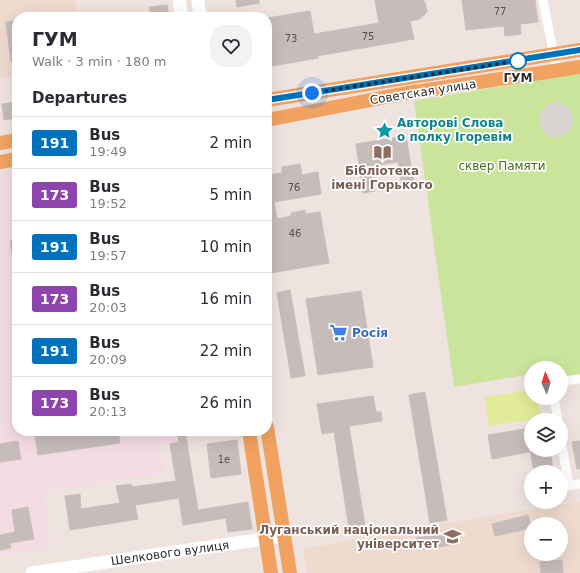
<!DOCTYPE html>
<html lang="en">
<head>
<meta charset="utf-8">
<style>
  :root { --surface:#fff; --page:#f2f2f3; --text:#2b2b33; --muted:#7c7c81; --line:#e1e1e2 }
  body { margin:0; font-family:"DejaVu Sans",sans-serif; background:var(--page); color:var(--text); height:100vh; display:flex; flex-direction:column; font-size:15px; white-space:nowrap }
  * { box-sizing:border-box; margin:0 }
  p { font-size:13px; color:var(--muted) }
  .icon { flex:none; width:22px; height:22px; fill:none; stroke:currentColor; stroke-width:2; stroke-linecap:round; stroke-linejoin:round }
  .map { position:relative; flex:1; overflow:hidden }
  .sheet { position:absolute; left:12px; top:12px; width:260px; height:424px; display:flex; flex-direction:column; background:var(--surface); border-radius:16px; box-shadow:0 4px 16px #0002 }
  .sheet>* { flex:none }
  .badge { padding:0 8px; border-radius:3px; font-size:14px; line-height:26px }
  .needle { width:26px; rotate:356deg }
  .controls { position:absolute; left:524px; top:361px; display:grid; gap:8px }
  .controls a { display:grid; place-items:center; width:44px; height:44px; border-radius:50%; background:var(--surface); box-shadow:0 4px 16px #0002; font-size:20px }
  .you { position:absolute; width:20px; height:20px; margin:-10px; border:3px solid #fff; border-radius:50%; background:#1a73e8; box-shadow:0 0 0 6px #1a73e833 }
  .map>.badge { position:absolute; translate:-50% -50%; box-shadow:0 0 0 2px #fff }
  h2 { padding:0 20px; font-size:15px; line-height:36px }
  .round { display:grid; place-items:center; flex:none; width:42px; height:42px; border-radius:16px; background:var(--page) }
  .overview { display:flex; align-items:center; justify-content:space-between; height:68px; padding:0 20px }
  h1 { font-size:19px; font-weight:700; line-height:30px }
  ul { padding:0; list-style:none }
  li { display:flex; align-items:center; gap:12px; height:52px; padding:0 20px; border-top:1px solid var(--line) }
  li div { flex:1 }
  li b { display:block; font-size:15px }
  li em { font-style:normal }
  li .badge { min-width:44px; font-weight:700; text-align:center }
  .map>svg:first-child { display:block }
</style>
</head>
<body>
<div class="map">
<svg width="580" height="573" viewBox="0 0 580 573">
  <rect width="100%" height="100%" fill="#eee3df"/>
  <!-- education -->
  <g fill="#efdace" fill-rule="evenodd">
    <polygon points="0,0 76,0 78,17 17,17 17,77 0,79"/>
    <path d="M580,502V573H307L303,549L453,522ZM531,524H561V554H531Z"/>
  </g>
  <!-- medical -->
  <polygon fill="#f4dce5" points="17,172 17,431 210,431 175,436 176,442 161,445 165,473 43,491 50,547 0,556 0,174"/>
  <!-- green -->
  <polygon fill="#cbe49b" points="580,73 580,378 561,379 561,368 531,368 531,374 454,387 414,101"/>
  <!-- pitch -->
  <polygon fill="#e2eb97" points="531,390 531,398 538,398 541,418 489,426 485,397"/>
  <!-- plaza -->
  <circle fill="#dad4d2" cx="556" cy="120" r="17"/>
  <!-- building -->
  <g fill="#c6bdbb" stroke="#c9beb8">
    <polygon points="236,0 259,0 259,3 237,7"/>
    <polygon points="375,0 424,0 424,2 425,2 427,12 420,19 410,21 414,39 317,56 318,58 267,67 267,18 310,11 314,34 379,23"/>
    <polygon points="462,0 535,0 538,22 520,24 521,34 505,36 504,26 466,30"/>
    <polygon points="167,5 169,17 151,17 149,7"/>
    <polygon points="17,20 17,61 11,62 6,22"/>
    <polygon points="17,102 17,118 4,120 2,104"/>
    <polygon points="406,136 414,184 402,186 398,162 371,166 375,191 363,193 356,144"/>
    <polygon points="300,164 302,175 318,172 321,194 274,202 277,219 291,216 291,213 305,210 306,214 320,212 329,263 271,273 267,246 267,175 282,173 282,167"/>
    <polygon points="17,240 17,262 13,262 10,241"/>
    <polygon points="290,290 305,376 291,378 277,293"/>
    <polygon points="361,291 373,367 318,375 306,299"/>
    <polygon points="425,392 447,520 430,523 409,395"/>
    <polygon points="373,396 376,412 381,412 382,421 349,426 366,532 350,535 334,432 322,434 317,404"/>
    <polygon points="525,429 529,452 492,459 488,435"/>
    <polygon points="50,431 118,431 120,443 38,455 35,435 50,433"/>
    <polygon points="177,431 185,431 198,510 248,502 252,529 228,532 226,518 183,525 179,498 135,505 138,519 70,530 65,496 80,494 81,509 120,503 116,486 131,484 132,487 176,481 170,444 179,442"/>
    <polygon points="237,440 241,474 211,478 207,444"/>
    <polygon points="18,441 21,459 0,462 0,444"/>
    <polygon points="580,441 580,469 577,469 572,442"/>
    <polygon points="530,450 550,450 553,468 546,469 547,472 534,472"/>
    <polygon points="28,507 34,539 10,543 11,548 0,550 0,535 15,532 12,510"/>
    <polygon points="528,515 531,528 495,536 492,524"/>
    <polygon points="456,533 458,544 418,550 416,538"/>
    <polygon points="562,560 563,573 541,573 540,562"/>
  </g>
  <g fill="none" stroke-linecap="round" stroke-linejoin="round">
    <!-- street -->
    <g stroke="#fff" stroke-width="9">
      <polyline points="543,0 557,71"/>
      <polyline points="561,381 580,379"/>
      <polyline points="554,398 558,420"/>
      <polyline points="561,440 569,486 580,484"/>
    </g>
    <!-- secondary -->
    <g stroke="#fff" stroke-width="13">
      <polyline points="179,0 182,17"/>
      <polyline points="198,0 200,17"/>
      <polyline points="32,573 284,536"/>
    </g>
    <!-- primary -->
    <g stroke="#f1a260" stroke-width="14">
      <polyline points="267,100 580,50"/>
      <polyline points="267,120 407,93 580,67"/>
      <polyline points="0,143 17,140"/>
      <polyline points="0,162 17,159"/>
      <polyline points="267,427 290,573"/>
      <polyline points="249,431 271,573"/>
    </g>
  </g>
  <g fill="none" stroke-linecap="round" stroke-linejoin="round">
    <defs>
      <polyline id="line" points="267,100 580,50"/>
    </defs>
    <!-- line casing -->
    <use href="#line" stroke="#fff" stroke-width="9"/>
    <!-- line -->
    <use href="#line" stroke="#0072bc" stroke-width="6"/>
    <!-- walk -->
    <polyline stroke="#2c2c2c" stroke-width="4" stroke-dasharray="0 7.2" points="312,93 524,60 518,61"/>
  </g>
  <!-- icons -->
  <defs>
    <symbol id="sight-bare" viewBox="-9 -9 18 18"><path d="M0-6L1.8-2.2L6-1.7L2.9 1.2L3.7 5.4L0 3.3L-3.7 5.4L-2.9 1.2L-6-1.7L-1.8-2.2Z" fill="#0f9aa8" stroke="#fff" stroke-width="2.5" paint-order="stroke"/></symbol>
    <symbol id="library-bare" viewBox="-9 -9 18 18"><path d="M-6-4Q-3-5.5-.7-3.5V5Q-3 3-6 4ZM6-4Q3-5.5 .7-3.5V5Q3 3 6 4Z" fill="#8d6e63" stroke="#fff" stroke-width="2.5" paint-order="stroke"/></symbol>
    <symbol id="supermarket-bare" viewBox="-9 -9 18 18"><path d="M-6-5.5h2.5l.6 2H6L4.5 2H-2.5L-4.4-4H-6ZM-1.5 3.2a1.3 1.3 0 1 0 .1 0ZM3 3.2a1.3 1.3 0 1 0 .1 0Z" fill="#3f7fe0" stroke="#fff" stroke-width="2.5" paint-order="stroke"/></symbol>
    <symbol id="university-bare" viewBox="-9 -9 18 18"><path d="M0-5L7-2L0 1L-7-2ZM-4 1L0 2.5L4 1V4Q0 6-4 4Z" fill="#8d6e63" stroke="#fff" stroke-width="2.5" paint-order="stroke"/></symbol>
  </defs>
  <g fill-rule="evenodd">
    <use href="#sight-bare" x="372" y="118" width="25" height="25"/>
    <use href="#library-bare" x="370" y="140" width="25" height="25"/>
    <use href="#supermarket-bare" x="326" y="320" width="25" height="25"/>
    <use href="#university-bare" x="440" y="524" width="25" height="25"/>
  </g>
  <!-- markers -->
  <circle fill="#fff" stroke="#0072bc" stroke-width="2" cx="518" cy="61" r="8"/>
  <g text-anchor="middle" stroke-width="3.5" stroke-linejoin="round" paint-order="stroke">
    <!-- number labels -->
    <g font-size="10" fill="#525050">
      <text x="500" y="15">77</text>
      <text x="368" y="40">75</text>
      <text x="291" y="42">73</text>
      <text x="294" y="191">76</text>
      <text x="295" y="237">46</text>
      <text x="224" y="463">1е</text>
    </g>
    <!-- stop labels -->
    <g font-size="12" font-weight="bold" fill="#2c2c2c" stroke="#fff">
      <text x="518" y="82">ГУМ</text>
    </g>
    <!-- street labels -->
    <g font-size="12" fill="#2c2c2c" stroke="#fff">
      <text transform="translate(423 92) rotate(-9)" y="4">Советская улица</text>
      <text transform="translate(170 553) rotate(-8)" y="4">Шелкового вулиця</text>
    </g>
    <!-- culture labels -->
    <g font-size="12" font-weight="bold" fill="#0d838f" stroke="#fff" text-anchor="start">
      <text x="397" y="127">Авторові Слова<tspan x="397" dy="14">о полку Ігоревім</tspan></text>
    </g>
    <!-- park labels -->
    <g font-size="12" fill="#446b1b" stroke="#fff">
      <text x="502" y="170">сквер Памяти</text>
    </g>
    <!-- education labels -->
    <g font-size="12" font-weight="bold" fill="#785e54" stroke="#fff">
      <text x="382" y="175">Бібліотека<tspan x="382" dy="14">імені Горького</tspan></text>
      <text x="439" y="534" text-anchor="end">Луганський національний<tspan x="439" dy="14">університет</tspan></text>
    </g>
    <!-- shop labels -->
    <g font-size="12" font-weight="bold" fill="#366cbe" stroke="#fff" text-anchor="start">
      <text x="352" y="337">Росія</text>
    </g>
  </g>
</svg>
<div class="controls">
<a><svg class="needle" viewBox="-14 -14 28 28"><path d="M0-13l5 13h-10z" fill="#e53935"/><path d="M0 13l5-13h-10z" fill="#7c7c81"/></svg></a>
<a><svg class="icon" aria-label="layers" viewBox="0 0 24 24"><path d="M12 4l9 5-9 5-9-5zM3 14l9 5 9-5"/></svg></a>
<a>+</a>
<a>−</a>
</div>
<div class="you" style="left:312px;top:93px"></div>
<section class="sheet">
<div class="overview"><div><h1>ГУМ</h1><p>Walk · 3 min · 180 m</p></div><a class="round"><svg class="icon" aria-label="heart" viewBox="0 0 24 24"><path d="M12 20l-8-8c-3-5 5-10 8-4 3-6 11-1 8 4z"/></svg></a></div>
<h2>Departures</h2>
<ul>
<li><span class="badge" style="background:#0072bc;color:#fff">191</span><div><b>Bus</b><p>19:49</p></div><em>2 min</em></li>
<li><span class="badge" style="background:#8e44ad;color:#fff">173</span><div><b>Bus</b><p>19:52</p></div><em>5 min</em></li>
<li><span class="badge" style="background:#0072bc;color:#fff">191</span><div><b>Bus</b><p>19:57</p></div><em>10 min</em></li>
<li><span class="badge" style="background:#8e44ad;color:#fff">173</span><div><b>Bus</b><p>20:03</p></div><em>16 min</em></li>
<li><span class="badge" style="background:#0072bc;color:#fff">191</span><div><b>Bus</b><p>20:09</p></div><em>22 min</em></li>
<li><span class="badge" style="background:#8e44ad;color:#fff">173</span><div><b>Bus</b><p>20:13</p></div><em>26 min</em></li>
</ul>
</section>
</div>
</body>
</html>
